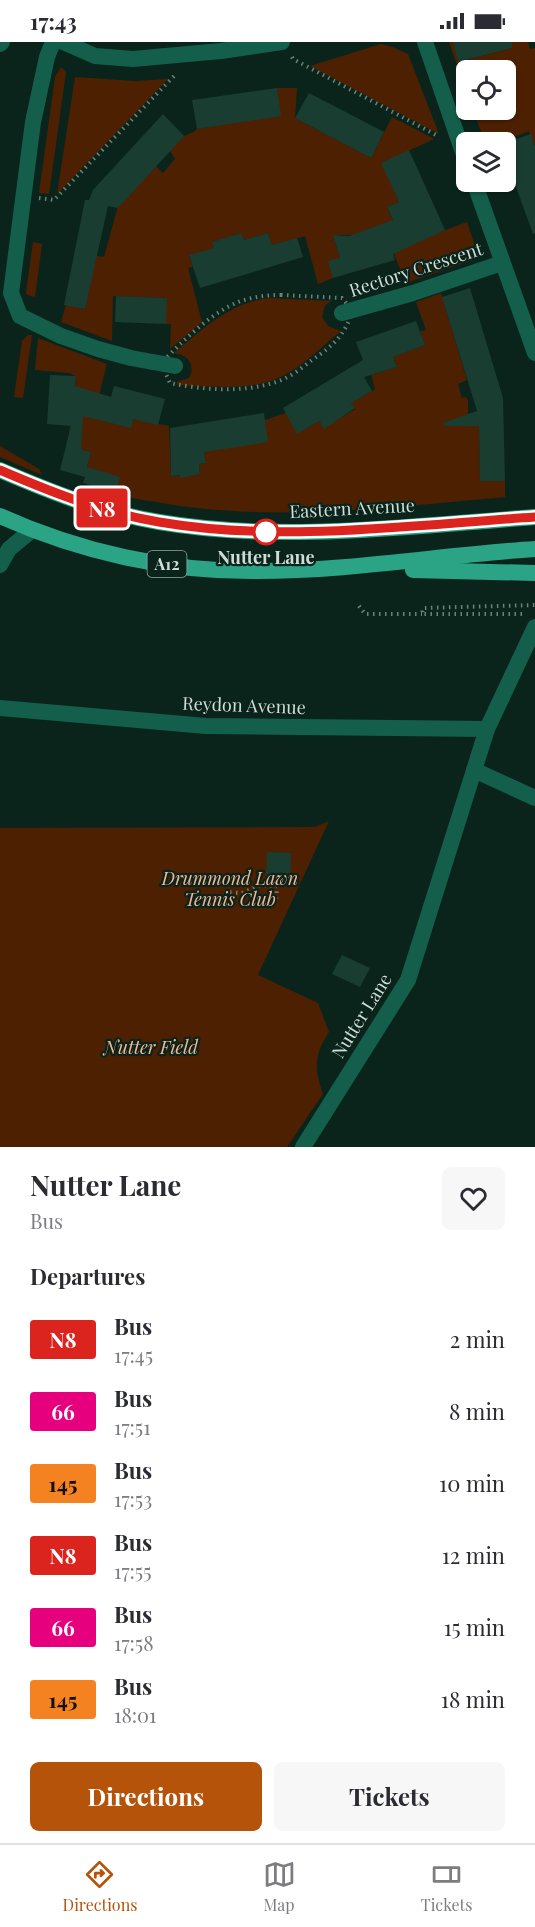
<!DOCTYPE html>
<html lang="en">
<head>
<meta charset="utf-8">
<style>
  :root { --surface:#fff; --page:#f7f7f7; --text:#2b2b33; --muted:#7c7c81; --line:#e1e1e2; --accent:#b45309 }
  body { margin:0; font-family:"Playfair Display",serif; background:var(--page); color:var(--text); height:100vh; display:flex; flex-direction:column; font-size:22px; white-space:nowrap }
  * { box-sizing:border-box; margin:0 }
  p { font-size:20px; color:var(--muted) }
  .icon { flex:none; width:33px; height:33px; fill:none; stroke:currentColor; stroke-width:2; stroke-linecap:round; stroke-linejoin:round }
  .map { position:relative; height:1105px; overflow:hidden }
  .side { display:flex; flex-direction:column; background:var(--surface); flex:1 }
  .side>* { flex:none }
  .badge { padding:0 12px; border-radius:4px; font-size:21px; line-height:39px }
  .buttons { position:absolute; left:456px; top:18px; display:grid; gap:12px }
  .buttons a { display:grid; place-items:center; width:60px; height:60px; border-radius:9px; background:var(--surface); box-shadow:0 2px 4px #0004; font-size:30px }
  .map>.badge { position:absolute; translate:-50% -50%; box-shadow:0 0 0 3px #fff }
  h2 { padding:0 30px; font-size:22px; line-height:54px }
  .round { display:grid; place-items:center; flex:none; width:63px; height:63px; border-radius:9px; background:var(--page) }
  .summary { display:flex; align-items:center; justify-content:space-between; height:102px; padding:0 30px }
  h1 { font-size:28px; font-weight:700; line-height:45px }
  .action { display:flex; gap:12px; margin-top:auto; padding:12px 30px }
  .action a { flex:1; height:69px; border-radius:9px; background:var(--accent); color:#fff; font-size:24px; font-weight:700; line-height:69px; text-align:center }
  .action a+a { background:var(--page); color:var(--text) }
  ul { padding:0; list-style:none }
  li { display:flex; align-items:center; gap:18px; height:72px; padding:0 30px }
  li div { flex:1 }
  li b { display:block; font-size:22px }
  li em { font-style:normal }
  li .badge { min-width:66px; font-weight:700; text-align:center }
  .status { display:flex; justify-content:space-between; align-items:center; height:42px; padding:0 30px; background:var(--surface); direction:ltr }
  .status svg { height:16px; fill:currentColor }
  .menu { display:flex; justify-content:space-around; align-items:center; height:84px; border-top:2px solid var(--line); background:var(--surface); font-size:16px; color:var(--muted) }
  .menu a { display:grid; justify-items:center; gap:3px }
  .menu .current { color:var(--accent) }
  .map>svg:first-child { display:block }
</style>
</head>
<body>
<div class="status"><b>17:43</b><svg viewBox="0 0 49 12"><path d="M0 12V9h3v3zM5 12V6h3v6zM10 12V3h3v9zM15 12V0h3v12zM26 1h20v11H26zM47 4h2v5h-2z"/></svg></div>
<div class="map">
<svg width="535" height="1105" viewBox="0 0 535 1105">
  <rect width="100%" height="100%" fill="#0a241c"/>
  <!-- green -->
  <g fill="#4e2002">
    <polygon points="449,0 453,0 459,20 512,6 511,0 528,0 530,7 535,6 535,104 529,89 502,100 485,100 473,68 506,68 506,28 466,28 466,49"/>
    <polygon points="381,2 393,5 408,12 439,92 310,24"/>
    <polygon points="61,25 66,30 49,152 39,151 55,35"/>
    <polygon points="75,35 135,39 168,37 57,152"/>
    <polygon points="275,46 297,46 295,76 371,116 392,75 434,97 382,121 399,160 387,166 397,186 411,201 467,180 479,216 406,241 386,193 333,193 340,216 333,236 318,242 305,194 272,203 268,191 244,198 241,191 213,200 214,206 189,214 193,225 188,226 202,280 170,307 171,282 166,282 166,256 113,254 112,299 61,280 66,263 85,267 96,214 104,215 118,164 156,124 163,131 175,117 170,109 184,94 194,90 197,87 280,71"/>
    <polygon points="33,200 42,202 35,255 28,253 26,251"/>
    <path d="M441,251L467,338L458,342L462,356L466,355L468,359V383L479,384L480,439H505V455C392,465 280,480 168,462C154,459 126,457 114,450C105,444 96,433 87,425L91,410L67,403L74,362L76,334L69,331L35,328L38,296L107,322L97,361L133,377L169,384L171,434L180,433V435L200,432L199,422L206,421L204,410L265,378L286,371L297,391L319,379L324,386L355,367L351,361L375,347L371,333L397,325L393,315L425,303L420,289L426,288L416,260Z"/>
    <path d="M268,256L332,259L325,263L322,275L328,284L341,289C320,306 299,329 273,338C243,349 208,344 177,343V340L189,336C196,322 188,313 174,311C204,286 228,262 268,256Z"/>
    <polygon points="28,293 32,293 23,356 14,355 22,299"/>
    <polygon points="0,404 39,427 42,433 0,415"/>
    <path d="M329,779L258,933L318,961L329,990C314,1013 314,1026 323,1052L287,1105H0V786L315,785Z"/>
  </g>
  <!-- building -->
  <g fill="#193d31">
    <polygon points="453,0 512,0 512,6 458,20"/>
    <polygon points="277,46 281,74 197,87 192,58"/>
    <polygon points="309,51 384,90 371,116 295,76"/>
    <polygon points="163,72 184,94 118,166 108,164 85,267 64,263 85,158 89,158 93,148"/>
    <polygon points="531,92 535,104 535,191 533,192 506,117 506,101"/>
    <polygon points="409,108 445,188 393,212 395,218 333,236 328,219 340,216 333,193 349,194 393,178 387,165 399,160 381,121"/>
    <polygon points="241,191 244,198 268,191 272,203 297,196 303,215 200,246 189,213 214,206 212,200"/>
    <polygon points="470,246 503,356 505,439 480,439 479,384 444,384 443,381 477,369 442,255"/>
    <polygon points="116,254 167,256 166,282 115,280"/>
    <polygon points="416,279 425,303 393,315 397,325 364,335 372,349 351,361 355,366 324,387 319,379 297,392 283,366 363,318 356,300"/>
    <polygon points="50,333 76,334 75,344 111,355 114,344 165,357 158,383 133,377 131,386 83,374 81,407 91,410 87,425 120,435 115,451 83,441 85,435 60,428 71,384 47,382"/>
    <polygon points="264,371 268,400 204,410 206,421 199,422 200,432 180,436 180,433 171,434 170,386"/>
    <polygon points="267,810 291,811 290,843 266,842"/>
    <polygon points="342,913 370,926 360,945 332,932"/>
  </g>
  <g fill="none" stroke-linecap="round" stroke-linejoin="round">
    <!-- path -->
    <g stroke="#6d817a" stroke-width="4" stroke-dasharray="1.5 4.5" stroke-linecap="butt">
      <polyline points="292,15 293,17 438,94"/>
      <polyline points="39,156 54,158 176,32"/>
      <path d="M281,253L342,256L353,269C343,295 335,302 312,318C302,326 289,336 276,340C243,351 203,348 170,341L161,321C183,299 217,264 248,257C259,254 270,253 281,253Z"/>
      <polyline points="359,564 365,572 422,572"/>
      <polyline points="522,572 422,572 423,566 535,563"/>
      <polyline points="224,850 242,851 261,843 277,844 276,859"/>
    </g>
    <!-- minor -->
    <g stroke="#145f4b" stroke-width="16">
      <polyline points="53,0 47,15 33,80 11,251 20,274 61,294 98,307 131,316 175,324"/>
      <polyline points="63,0 95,14 133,17 221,9 282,0"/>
      <polyline points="425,0 466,119"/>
      <polyline points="0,2 2,0"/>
      <polyline points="474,140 535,311"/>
      <polyline points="342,271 413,251 502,221"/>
      <polyline points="0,523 9,507 32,488"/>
      <polyline points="0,666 206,684 487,687"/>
      <polyline points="474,728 535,756"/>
      <polyline points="303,1105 408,938 487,687 535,585"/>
    </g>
    <!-- trunk -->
    <g stroke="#2aa484" stroke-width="16">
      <path d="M0,428C51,450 104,471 159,480C282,501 411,484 535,475"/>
      <path d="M0,474C80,510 169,530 257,529C350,529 442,513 535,507"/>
      <polyline points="413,528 535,531"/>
    </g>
  </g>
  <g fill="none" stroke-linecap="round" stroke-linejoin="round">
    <defs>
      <path id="line" d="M0,428C51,450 104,471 159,480C281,501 412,483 535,475"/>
    </defs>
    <!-- line casing -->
    <use href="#line" stroke="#fff" stroke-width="14"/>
    <!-- line -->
    <use href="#line" stroke="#dc241f" stroke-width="9"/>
  </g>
  <!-- markers -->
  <circle fill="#fff" stroke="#dc241f" stroke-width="3" cx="266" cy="490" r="12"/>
  <g text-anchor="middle" stroke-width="4.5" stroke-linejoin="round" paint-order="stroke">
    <!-- shield labels -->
    <rect fill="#0a241c" stroke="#94a69f" stroke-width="1.5" x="147.5" y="509" width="39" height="26" rx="4.5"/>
    <g font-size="16" font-weight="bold" fill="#cfddd7">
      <text x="167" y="528">A12</text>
    </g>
    <!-- street labels -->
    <g font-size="18" fill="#cfddd7" stroke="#0a241c">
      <text transform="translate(416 228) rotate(-18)" y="6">Rectory Crescent</text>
      <text transform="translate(352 467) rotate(-3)" y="6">Eastern Avenue</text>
      <text transform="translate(244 664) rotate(2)" y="6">Reydon Avenue</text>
      <text transform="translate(362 974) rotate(-58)" y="6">Nutter Lane</text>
    </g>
    <!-- stop labels -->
    <g font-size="18" font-weight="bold" fill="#cfddd7" stroke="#0a241c">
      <text x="266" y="522">Nutter Lane</text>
    </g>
    <!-- park labels -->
    <g font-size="18" font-style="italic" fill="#f5b594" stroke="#0a241c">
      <text x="230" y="843">Drummond Lawn<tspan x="230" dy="21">Tennis Club</tspan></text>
      <text x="151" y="1012">Nutter Field</text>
    </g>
  </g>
</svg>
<div class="buttons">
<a><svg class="icon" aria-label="locate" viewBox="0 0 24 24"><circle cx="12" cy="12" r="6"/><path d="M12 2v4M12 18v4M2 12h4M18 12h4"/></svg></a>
<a><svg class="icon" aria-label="layers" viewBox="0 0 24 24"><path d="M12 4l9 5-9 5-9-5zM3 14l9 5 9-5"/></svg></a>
</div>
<b class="badge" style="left:102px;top:466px;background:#dc241f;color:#fff">N8</b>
</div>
<section class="side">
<div class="summary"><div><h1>Nutter Lane</h1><p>Bus</p></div><a class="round"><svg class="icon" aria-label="heart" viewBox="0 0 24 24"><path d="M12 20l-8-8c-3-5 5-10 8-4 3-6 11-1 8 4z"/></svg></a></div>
<h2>Departures</h2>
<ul>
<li><span class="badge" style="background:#dc241f;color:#fff">N8</span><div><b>Bus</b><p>17:45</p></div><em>2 min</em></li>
<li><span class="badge" style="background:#e6007e;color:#fff">66</span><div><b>Bus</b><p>17:51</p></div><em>8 min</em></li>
<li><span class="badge" style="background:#f58220;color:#111">145</span><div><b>Bus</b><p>17:53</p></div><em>10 min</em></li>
<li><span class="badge" style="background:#dc241f;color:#fff">N8</span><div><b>Bus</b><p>17:55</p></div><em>12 min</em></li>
<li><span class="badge" style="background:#e6007e;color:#fff">66</span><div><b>Bus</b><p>17:58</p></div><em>15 min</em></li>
<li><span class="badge" style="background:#f58220;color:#111">145</span><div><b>Bus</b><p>18:01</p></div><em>18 min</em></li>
</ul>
<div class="action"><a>Directions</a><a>Tickets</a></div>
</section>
<nav class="menu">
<a class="current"><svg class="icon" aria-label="directions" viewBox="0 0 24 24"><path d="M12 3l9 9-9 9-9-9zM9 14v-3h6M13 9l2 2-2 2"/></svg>Directions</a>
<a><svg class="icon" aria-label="map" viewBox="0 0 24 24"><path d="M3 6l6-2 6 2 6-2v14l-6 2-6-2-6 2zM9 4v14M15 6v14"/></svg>Map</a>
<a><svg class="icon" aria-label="tickets" viewBox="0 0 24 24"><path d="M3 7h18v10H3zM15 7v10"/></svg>Tickets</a>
</nav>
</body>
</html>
